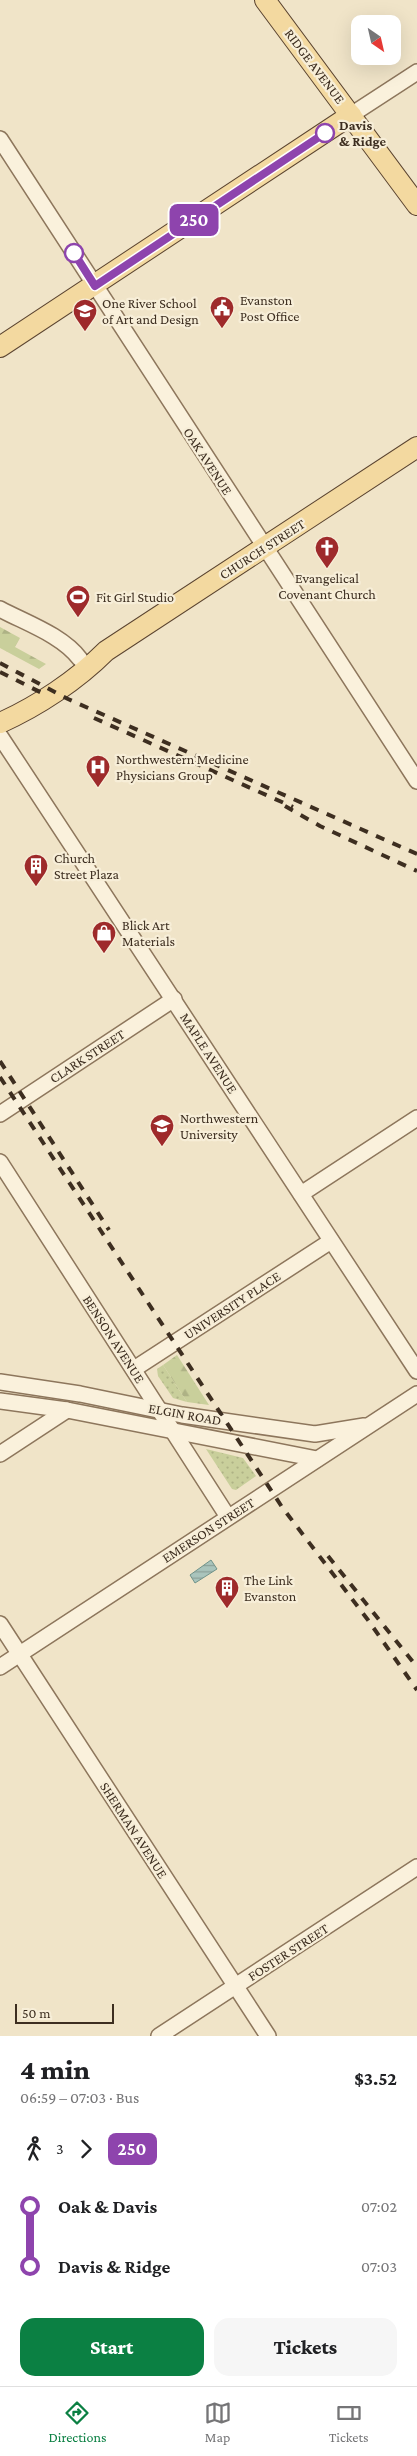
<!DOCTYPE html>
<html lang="en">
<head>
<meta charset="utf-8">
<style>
  :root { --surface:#fff; --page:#f6f6f6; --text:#202124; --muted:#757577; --line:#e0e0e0; --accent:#0b8043 }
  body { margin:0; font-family:"Crimson Pro",serif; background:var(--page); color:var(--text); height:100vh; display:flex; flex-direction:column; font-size:19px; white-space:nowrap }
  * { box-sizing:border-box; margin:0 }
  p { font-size:16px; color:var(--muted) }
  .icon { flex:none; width:28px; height:28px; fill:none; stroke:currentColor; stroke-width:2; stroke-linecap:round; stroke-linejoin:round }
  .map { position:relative; height:2036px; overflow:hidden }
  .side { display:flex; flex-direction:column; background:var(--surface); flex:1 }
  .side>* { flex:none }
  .badge { padding:0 10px; border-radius:8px; font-size:18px; line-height:32px }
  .needle { width:32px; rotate:146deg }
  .buttons { position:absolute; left:351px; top:15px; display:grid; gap:10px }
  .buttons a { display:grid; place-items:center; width:50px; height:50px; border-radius:10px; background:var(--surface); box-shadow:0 5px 20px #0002; font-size:25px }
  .scale { position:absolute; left:15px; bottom:12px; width:99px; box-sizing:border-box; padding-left:5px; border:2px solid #3d2e20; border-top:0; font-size:14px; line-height:18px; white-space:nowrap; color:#3d2e20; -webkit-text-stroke:4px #f7eed8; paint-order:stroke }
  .map>.badge { position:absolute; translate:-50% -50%; box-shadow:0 0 0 2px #fff }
  .legs { display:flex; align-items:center; gap:8px; height:55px; padding:0 20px; font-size:16px }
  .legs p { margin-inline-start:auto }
  .headline { display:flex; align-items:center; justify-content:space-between; height:85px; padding:0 20px }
  h1 { font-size:28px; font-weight:800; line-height:38px }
  .button { display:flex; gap:10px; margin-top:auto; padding:10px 20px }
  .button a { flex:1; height:58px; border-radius:15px; background:var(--accent); color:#fff; font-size:20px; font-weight:800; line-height:58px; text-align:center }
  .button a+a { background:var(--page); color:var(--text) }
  ul { padding:0 20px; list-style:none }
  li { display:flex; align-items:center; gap:18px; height:60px; font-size:19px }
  li i { display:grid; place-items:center; width:8px; height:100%; margin:0 6px; background:currentColor }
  li i::after { content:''; width:12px; height:12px; margin:-6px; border:4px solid; border-radius:50%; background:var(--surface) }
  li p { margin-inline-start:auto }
  li:first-child i { background:linear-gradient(#0000 50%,currentColor 0) }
  li:last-child i { background:linear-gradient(currentColor 50%,#0000 0) }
  .menu { display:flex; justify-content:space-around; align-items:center; height:70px; border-top:1px solid var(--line); background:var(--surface); font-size:14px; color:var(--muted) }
  .menu a { display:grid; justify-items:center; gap:2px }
  .menu .on { color:var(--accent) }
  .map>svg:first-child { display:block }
</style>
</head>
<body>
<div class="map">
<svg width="417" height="2036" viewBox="0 0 417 2036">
  <defs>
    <pattern id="grass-dots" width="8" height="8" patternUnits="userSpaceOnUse" patternTransform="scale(1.25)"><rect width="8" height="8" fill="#c9cf9b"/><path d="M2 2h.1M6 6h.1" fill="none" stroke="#aeb285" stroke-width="1.8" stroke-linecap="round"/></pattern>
    <pattern id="forest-firs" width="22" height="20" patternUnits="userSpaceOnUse" patternTransform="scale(1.25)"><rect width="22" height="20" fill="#c9cf9b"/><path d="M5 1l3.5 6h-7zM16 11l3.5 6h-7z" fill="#aeb285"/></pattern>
    <pattern id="water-rules" width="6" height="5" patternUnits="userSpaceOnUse" patternTransform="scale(1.25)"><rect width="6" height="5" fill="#a9c4bc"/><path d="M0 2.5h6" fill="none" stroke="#8ba098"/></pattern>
  </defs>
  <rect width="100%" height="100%" fill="#f0e4c8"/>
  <!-- grass -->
  <g fill="url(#grass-dots)">
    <polygon points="163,1365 187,1402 173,1398 158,1376 157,1369"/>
    <polygon points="206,1449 243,1458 256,1476 236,1490 232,1489"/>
  </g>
  <!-- forest -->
  <g fill="url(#forest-firs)">
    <polygon points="0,627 20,638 15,647 46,664 39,669 0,648"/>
    <polygon points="177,1355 209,1405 187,1402 163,1365"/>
  </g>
  <!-- water -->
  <polygon fill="url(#water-rules)" stroke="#6f938a" points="211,1560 217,1569 195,1583 190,1575"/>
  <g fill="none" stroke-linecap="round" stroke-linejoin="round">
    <defs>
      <g id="minor">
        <polyline points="351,115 417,72"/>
        <polyline points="0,139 417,781"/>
        <path d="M0,609C26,623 62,635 80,659"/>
        <polyline points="0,736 417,1371"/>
        <polyline points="0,1114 174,999"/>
        <polyline points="0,1162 228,1517"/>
        <polyline points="301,1194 417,1118"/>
        <polyline points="134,1369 331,1241"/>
        <polyline points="0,1382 80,1394 182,1415 315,1434 364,1426"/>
        <polyline points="0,1401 67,1410 317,1459"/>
        <polyline points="0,1454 67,1410"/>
        <polyline points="0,1624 268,2036"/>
        <polyline points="0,1667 417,1394"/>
        <polyline points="159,2036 417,1867"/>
      </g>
      <g id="major">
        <polyline points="265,0 417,205"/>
        <polyline points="0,347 351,115"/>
        <path d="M0,723C38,706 77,680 106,651L417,447"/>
      </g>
    </defs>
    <!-- minor casing -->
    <use href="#minor" stroke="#8d765c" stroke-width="18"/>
    <!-- major casing -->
    <use href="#major" stroke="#5b4430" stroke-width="22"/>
    <!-- minor -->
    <use href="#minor" stroke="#faf1dc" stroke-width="15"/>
    <!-- major -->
    <use href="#major" stroke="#f3d9a0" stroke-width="20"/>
    <!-- rail -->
    <g stroke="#3d2e20" stroke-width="4" stroke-dasharray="9 9" stroke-linecap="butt">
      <polyline points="0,663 68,699 417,854"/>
      <polyline points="0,672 44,694"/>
      <polyline points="94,718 293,807"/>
      <polyline points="285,806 320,826 417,871"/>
      <polyline points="0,1061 109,1230"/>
      <polyline points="0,1077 282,1507 368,1620 417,1690"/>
      <polyline points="328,1556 417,1667"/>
    </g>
  </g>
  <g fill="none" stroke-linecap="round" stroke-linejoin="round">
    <defs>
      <polyline id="line-1" points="74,253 95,286 325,133"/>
    </defs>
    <!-- line-1 casing -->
    <use href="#line-1" stroke="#fff" stroke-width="11"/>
    <!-- line-1 -->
    <use href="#line-1" stroke="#8e44ad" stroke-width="8"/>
  </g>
  <!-- icons -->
  <defs>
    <symbol id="civic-pin" viewBox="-11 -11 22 30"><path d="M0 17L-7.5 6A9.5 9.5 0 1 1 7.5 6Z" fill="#9e2a2b" stroke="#f7eed8"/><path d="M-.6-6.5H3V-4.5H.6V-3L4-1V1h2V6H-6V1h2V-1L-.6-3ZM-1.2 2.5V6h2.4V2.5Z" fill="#fff"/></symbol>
    <symbol id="school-pin" viewBox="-11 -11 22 30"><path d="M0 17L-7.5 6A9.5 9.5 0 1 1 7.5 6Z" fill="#9e2a2b" stroke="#f7eed8"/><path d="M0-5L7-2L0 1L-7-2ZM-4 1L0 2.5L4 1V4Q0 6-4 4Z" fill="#fff"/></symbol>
    <symbol id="church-pin" viewBox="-11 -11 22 30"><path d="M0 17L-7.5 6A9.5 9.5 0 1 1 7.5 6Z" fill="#9e2a2b" stroke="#f7eed8"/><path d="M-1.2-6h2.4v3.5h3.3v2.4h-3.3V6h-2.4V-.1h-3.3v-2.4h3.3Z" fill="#fff"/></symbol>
    <symbol id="stadium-pin" viewBox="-11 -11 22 30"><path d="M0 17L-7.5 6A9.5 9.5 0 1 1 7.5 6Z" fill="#9e2a2b" stroke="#f7eed8"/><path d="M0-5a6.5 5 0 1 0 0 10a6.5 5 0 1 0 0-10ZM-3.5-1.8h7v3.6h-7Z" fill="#fff"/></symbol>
    <symbol id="hospital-pin" viewBox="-11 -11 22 30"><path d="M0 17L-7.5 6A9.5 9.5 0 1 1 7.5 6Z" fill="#9e2a2b" stroke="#f7eed8"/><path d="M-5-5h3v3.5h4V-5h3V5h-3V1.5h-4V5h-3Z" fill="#fff"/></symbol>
    <symbol id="building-pin" viewBox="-11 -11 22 30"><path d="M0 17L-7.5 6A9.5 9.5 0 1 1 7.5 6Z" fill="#9e2a2b" stroke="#f7eed8"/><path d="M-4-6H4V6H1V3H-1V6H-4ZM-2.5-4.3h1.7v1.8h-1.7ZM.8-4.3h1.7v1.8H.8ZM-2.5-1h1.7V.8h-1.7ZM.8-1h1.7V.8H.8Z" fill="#fff"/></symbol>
    <symbol id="shop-pin" viewBox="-11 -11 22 30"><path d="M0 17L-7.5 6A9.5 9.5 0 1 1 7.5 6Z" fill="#9e2a2b" stroke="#f7eed8"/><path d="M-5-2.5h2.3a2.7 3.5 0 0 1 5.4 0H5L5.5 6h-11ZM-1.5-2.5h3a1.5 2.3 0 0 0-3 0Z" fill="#fff"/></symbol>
    <symbol id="university-pin" viewBox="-11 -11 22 30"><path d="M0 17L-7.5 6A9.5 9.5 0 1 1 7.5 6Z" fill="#9e2a2b" stroke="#f7eed8"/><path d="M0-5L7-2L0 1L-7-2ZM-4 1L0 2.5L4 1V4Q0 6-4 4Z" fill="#fff"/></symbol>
  </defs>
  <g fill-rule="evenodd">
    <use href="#civic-pin" x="208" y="294" width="28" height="38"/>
    <use href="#school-pin" x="71" y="297" width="28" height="38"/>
    <use href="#church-pin" x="313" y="534" width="28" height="38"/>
    <use href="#stadium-pin" x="64" y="583" width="28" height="38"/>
    <use href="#hospital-pin" x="84" y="753" width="28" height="38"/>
    <use href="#building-pin" x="22" y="852" width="28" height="38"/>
    <use href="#shop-pin" x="90" y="919" width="28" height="38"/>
    <use href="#university-pin" x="148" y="1112" width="28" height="38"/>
    <use href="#building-pin" x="213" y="1574" width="28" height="38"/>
  </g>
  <!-- markers -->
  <g fill="#fff" stroke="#8e44ad" stroke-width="2.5">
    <circle cx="325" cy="133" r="9"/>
    <circle cx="74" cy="253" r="9"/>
  </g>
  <g text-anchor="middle" stroke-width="4.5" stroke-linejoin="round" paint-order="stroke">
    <!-- street labels -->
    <g font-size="14" fill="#3d2e20" stroke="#f7eed8">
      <text transform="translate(315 66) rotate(53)" y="5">RIDGE AVENUE</text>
      <text transform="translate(208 461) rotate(57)" y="5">OAK AVENUE</text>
      <text transform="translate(262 549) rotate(-33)" y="5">CHURCH STREET</text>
      <text transform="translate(209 1053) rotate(57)" y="5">MAPLE AVENUE</text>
      <text transform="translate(87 1056) rotate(-33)" y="5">CLARK STREET</text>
      <text transform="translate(232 1305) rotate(-33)" y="5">UNIVERSITY PLACE</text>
      <text transform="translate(114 1339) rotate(57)" y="5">BENSON AVENUE</text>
      <text transform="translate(185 1414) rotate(10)" y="5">ELGIN ROAD</text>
      <text transform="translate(208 1530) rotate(-33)" y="5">EMERSON STREET</text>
      <text transform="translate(134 1830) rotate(57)" y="5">SHERMAN AVENUE</text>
      <text transform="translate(288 1952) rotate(-33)" y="5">FOSTER STREET</text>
    </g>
    <!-- stop labels -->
    <g font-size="14" font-weight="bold" fill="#3d2e20" stroke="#f7eed8" text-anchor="start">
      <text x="339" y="130">Davis<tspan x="339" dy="16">&amp; Ridge</tspan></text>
    </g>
    <!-- poi labels -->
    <g font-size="14" fill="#3d2e20" stroke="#f7eed8" text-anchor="start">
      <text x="240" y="305">Evanston<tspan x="240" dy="16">Post Office</tspan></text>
      <text x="102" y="308">One River School<tspan x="102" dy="16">of Art and Design</tspan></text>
      <text x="327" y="583" text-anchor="middle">Evangelical<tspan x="327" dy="16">Covenant Church</tspan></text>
      <text x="96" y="602">Fit Girl Studio</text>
      <text x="116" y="764">Northwestern Medicine<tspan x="116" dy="16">Physicians Group</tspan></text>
      <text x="54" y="863">Church<tspan x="54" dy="16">Street Plaza</tspan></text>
      <text x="122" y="930">Blick Art<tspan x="122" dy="16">Materials</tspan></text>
      <text x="180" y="1123">Northwestern<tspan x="180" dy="16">University</tspan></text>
      <text x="244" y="1585">The Link<tspan x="244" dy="16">Evanston</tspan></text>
    </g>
  </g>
</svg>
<div class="buttons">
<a><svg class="needle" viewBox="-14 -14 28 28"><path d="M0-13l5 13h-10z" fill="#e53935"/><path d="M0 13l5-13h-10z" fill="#757577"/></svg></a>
</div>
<div class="scale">50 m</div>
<b class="badge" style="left:194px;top:220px;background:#8e44ad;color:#fff">250</b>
</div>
<section class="side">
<div class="headline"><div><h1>4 min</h1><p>06:59 – 07:03 · Bus</p></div><b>$3.52</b></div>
<div class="legs"><svg class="icon" aria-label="walk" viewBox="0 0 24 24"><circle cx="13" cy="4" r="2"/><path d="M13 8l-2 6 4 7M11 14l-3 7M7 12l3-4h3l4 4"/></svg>3<svg class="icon" aria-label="forward" viewBox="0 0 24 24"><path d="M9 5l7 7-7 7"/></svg><b class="badge" style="background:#8e44ad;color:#fff">250</b></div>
<ul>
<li><i style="color:#8e44ad"></i><b>Oak &amp; Davis</b><p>07:02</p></li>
<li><i style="color:#8e44ad"></i><b>Davis &amp; Ridge</b><p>07:03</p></li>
</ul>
<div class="button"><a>Start</a><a>Tickets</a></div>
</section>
<nav class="menu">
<a class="on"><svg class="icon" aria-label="directions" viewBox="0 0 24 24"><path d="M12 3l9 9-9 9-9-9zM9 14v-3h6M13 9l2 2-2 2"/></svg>Directions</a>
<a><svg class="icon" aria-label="map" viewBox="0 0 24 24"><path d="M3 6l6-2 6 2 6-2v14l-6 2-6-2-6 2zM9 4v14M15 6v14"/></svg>Map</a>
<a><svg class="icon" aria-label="tickets" viewBox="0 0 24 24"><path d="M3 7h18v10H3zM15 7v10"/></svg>Tickets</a>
</nav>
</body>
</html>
